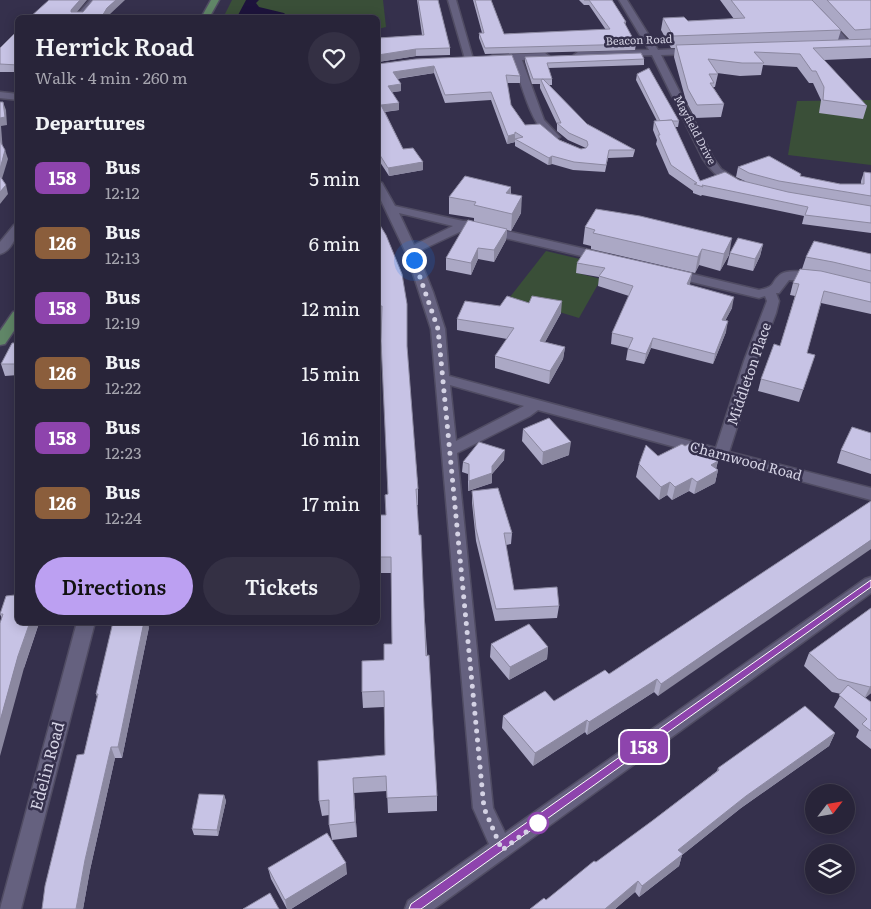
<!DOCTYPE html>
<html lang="en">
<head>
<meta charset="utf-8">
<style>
  :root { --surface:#282439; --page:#343044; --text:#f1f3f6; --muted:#a5a4ae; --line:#444153; --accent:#bca0f2 }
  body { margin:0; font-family:Literata,serif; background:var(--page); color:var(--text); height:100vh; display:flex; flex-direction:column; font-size:19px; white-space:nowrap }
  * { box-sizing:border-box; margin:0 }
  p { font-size:16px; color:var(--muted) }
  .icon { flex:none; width:28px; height:28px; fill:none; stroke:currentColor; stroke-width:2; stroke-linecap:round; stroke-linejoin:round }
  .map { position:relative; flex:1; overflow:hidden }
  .drawer { position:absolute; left:15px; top:15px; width:365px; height:610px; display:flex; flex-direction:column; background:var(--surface); border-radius:8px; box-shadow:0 2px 12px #0003,0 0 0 1px var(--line) }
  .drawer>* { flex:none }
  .badge { padding:0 10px; border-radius:8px; font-size:18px; line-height:32px }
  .needle { width:32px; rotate:59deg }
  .buttons { position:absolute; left:805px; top:784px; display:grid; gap:10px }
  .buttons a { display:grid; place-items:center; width:50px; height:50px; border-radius:50%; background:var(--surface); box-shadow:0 2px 12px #0003,0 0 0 1px var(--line); font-size:25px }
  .you { position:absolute; width:25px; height:25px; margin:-12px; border:4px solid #fff; border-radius:50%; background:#1a73e8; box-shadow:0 0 0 8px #1a73e833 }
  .map>.badge { position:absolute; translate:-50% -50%; box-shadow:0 0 0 2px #fff }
  h2 { padding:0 20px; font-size:19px; line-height:45px }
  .round { display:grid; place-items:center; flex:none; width:52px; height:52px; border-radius:26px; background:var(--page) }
  .overview { display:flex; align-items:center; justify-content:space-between; height:85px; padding:0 20px }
  h1 { font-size:24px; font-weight:600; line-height:38px }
  .button { display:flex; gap:10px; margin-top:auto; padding:10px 20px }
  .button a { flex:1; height:58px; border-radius:30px; background:var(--accent); color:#111; font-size:20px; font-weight:600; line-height:58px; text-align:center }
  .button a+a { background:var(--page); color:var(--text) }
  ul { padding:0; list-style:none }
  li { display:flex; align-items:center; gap:15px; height:65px; padding:0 20px }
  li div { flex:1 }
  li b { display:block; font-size:19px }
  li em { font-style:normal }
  li .badge { min-width:55px; font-weight:700; text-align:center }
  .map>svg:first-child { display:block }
</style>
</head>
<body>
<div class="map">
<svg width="871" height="909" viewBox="0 0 871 909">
  <rect width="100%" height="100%" fill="#35304c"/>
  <!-- green -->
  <g fill="#3a4f38">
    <polygon points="232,0 383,0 386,27 378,29 378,18 223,18"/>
    <polygon points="871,100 871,165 788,155 797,101"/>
    <polygon points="546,251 584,260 577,273 601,279 579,318 510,297"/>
  </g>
  <!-- water -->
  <polygon fill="#1d133c" points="246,0 259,0 256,3 259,7 284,13 288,17 237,17"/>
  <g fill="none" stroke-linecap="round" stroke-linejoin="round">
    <defs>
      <g id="minor">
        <polygon points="90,0 98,0 83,18 74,18"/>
        <polygon points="448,0 456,0 473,59 472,61 466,61 465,59"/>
        <path d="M619,0H627L658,50L695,48L699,51L695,54L661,55L713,158L721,169L743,183L744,185L743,187C729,190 710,170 703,159L652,55L578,58L574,55L578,52L649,50Z"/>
        <path d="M797,0C819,0 837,29 851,44V48H845L810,10Z"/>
        <path d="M545,53L549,56L548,58L522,60L544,120L560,137L555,140C532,133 521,81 513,60L493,61L489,58L493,55Z"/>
        <polygon points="0,92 18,94 18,100 0,98"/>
        <path d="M378,182L382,183L395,206L463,221H467L472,223L607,254L609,257L603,261L466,229L417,252L433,292L445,329L449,376L716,448L744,361L767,301L765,296L759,298L667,276L665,273L671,269L759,290C778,286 769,283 781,274C790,268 810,273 820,275L822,278L820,281L789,280L779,293H776L779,301L776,313L758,361L729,452L871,488V500L538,410L530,416L457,453L493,808L505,833L865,579L871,577V593L434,909H405L408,901L489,844L473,808L431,329L407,255L378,194ZM399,213L453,226L414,245ZM450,385L524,406L456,441Z"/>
        <path d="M18,224C18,234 12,251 0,254V242L14,225Z"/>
        <polygon points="77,622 95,622 21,909 0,909"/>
      </g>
      <g id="major">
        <polygon points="211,0 219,0 209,18 201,18"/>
        <polygon points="18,311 18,325 5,344 0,345 0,331 13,312"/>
      </g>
    </defs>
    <!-- minor casing -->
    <use href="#minor" stroke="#504c63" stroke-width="3"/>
    <!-- major casing -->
    <use href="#major" stroke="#504c63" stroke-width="3"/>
    <!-- minor -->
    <use href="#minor" fill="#65617f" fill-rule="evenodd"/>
    <!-- major -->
    <use href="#major" fill="#608667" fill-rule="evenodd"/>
  </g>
  <!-- wall -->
  <g fill="#aba8c5" fill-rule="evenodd">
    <polygon points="417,0 438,0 450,48 450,55 416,56 378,62 378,64 416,59 520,76 520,83 507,83 511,105 525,125 581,149 586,148 568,140 557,131 557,124 540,88 540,84 532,84 525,62 525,57 644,59 644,65 548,68 552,79 552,85 549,85 587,124 635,150 633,157 608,158 605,172 573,170 552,164 548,165 515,146 515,140 515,142 507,144 491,100 445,103 434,73 397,79 401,84 401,91 392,92 399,110 385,112 403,149 423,170 389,176 378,159 378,38 422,35"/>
    <polygon points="473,0 491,0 504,34 606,30 589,5 584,5 579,0 612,0 626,22 625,25 636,44 635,50 485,54 479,38 479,33 482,33"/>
    <path d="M720,0H871V58L824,60L867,106L863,119L819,113L821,100L813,83H809L797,67L763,65L761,75L740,76L717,73L718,74L715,87H713L724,104L721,117L695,118L686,101L674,57L675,48H671L661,30L663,18L688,21L734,19ZM818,7L821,9L849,39L838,40L841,30Z"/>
    <polygon points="18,30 18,72 0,72 0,48"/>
    <polygon points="637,74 679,121 678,127 675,127 700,181 739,180 747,182 736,177 738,167 800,176 840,184 861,184 861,181 864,172 871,173 871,233 802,224 804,216 702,195 701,196 693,193 693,191 669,174 656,144 657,140 653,130 654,121 657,121 636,80"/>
    <polygon points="511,187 511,194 521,213 511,231 507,230 506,240 494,262 478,259 471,275 446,270 446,258 474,221 474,218 449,214 449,197"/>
    <polygon points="596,209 729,255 720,271 699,265 695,273 591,249 591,246 583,244 585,227"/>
    <polygon points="378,222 407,349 418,489 418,505 417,505 419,535 437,796 437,811 388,813 387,791 354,793 357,837 332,840 347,874 291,909 287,909 271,879 268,868 332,840 329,825 329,815 322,816 319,801 385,755 384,707 363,708 362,692 384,660 392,644 391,573 378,573 378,515 386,515 388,494 381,321 380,321 378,308"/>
    <polygon points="763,244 760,256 753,271 727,265 730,253"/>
    <polygon points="871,254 871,314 821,303 807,353 815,355 799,402 758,391 761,379 780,346 795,296 790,295 793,283 810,270 802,269 806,257"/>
    <polygon points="577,263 692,273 689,285 732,308 725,321 726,332 713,364 651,348 644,364 626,360 628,348 611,344 612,333 629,296 598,286 599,277 576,273"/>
    <polygon points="500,306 561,313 545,342 565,347 563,359 549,384 495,368 495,356 507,339 457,330 457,319"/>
    <polygon points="18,343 18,375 5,376 1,364"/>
    <polygon points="523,429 569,455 542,465 522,441"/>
    <polygon points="871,433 871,474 837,463 841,450"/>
    <polygon points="685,446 718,461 716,469 718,470 715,483 694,494 689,491 672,500 667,495 659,500 636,477 639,464"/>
    <polygon points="504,460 492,474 492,483 468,491 468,474 462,472 463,462"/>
    <polygon points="472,491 512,533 511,544 506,545 514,590 559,606 557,618 495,621 476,541 472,503"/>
    <polygon points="871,501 658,696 654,692 587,735 585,732 533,766 502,728 503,716 554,701 609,674"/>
    <polygon points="15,595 18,622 45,622 44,626 38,626 24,668 0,614"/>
    <polygon points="871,608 871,693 865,698 871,702 871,749 856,737 859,730 834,707 841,694 832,692 804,666 809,653"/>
    <polygon points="149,627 122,758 115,758 90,870 83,909 42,909 84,754 97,697 96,694"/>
    <polygon points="491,644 548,647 547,659 509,680 490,657"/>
    <polygon points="835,733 829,746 741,808 682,855 679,866 639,897 635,892 615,909 530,909 546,900 652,821 717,771 718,768"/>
    <polygon points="224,795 226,801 218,836 194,835 192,829"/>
  </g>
  <!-- shaded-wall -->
  <g fill="#8b88a0">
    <polygon points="80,0 87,0 72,18 71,10"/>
    <polygon points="116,0 125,0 109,15 107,18 101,18 107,8"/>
    <polygon points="416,49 416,56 378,62 378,64 378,55"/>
    <polygon points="434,66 434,73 394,79 393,72"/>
    <polygon points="401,84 401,91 388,93 388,86"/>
    <polygon points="3,102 6,110 7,125 1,126 3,152 1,143 0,135 0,118"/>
    <polygon points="399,103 399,110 381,112 381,105"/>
    <polygon points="515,134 515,142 507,144 508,136"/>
    <polygon points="5,150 8,159 1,182 0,178 0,169"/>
    <polygon points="552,156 552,164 548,165 549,158"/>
    <polygon points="423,162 423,170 389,176 388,168"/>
    <polygon points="6,185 8,194 0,204 0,192"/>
    <polygon points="511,187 510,204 506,193"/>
    <polygon points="522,196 521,213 511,231 512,214"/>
    <polygon points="507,229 506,240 494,262 494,250"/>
    <polygon points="732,238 729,255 720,271 724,254"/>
    <polygon points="763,244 760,256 753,271 755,259"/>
    <polygon points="478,248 478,259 471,275 471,263"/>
    <polygon points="702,249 699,265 695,273 698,257"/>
    <polygon points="692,273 690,284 685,295 687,284"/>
    <polygon points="734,297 732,308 720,330 722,320"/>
    <polygon points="562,301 561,313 539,353 540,341"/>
    <polygon points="728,321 726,332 713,364 715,354"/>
    <polygon points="653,338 651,348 644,364 646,354"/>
    <polygon points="565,347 563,359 549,384 550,371"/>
    <polygon points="571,442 569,455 542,465 543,452"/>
    <polygon points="505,450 504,460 492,474 492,483 468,491 469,481 492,466"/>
    <polygon points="718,461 715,472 718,470 715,483 694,494 697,482 711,465"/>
    <polygon points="692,478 689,491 672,500 675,487"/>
    <polygon points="670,482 667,495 659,500 661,487"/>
    <polygon points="871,540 871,549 658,696 661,684"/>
    <polygon points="30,622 37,622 38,626 24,668 0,756 0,721 18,656"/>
    <polygon points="144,622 148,622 149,627 122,758 118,747"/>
    <polygon points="548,647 547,659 509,680 510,667"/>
    <polygon points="657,679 654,692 587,735 589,722"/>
    <polygon points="871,686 871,693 864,699 870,687"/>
    <polygon points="587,720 585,732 533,766 535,753"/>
    <polygon points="835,733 829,746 741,808 682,855 679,866 639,897 642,886 678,850 746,796"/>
    <polygon points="111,747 115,758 90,870 83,909 76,909 85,860"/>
    <polygon points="353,778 354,793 357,837 355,822"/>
    <polygon points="224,795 226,801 218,836 217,830"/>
    <polygon points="346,863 347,874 291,909 287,909 285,900"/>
    <polygon points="638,881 635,892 615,909 605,909"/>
  </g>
  <!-- building -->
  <g fill="#c7c3e5" stroke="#8b88a0">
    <polygon points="49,0 80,0 71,10 71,12 83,12 93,0 116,0 107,8 101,18 29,18"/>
    <polygon points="418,0 438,0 450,48 416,49 378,55 378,38 424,35"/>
    <polygon points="475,0 491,0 504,34 610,29 589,0 584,0 612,0 626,22 624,22 636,44 485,48 479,33 484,33"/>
    <polygon points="731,0 812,0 841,30 673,36 663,18 684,17 688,21 745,18"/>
    <polygon points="827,0 871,0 871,29 855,30"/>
    <polygon points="18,30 18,65 0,64 0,48"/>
    <polygon points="871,39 871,46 813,48 867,106 823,100 824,87 816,71 812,71 800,54 754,52 764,63 742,63 708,59 718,74 709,74 714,83 710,83 724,104 697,105 688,89 676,45"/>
    <polygon points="641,53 644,59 547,63 552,79 533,79 525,57"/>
    <polygon points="512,55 520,76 506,75 511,105 525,125 540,124 559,140 581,149 586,148 588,145 587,141 569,133 557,123 561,123 541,80 543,79 587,124 635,150 609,150 606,165 574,162 552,156 549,158 515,139 523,137 515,132 515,134 508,136 491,92 445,95 434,66 393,72 401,84 388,86 399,103 381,105 403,149 413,148 423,162 388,168 378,152 378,64 416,59"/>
    <polygon points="649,68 679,121 673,121 672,120 660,121 637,74"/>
    <polygon points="0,102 3,102 5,117 0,118"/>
    <polygon points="672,120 700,181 725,172 739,180 788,192 871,206 871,223 805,215 808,207 702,185 703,187 694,184 697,183 671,165 658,135 660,135 654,121"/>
    <polygon points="0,135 1,143 5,150 0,169"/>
    <polygon points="769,156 801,174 800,176 840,184 864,184 864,172 871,173 871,196 779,181 749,173 738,167"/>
    <polygon points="0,176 6,185 0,192"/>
    <polygon points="465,176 511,187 506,193 522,196 512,214 474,205 476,202 449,197"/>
    <polygon points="596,209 640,216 732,238 724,254 702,249 698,257 593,233 595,230 585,227"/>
    <polygon points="468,220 507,229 494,250 478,248 471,263 446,258"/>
    <polygon points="378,222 386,235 402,274 407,304 407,346 418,489 416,489 419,535 421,535 426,656 429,655 437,796 387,798 386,776 353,778 355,822 329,825 329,800 319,801 318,761 385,755 384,691 362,692 362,661 384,660 384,644 392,644 391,557 378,557 378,515 386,515 385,495 388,494 381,341 382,306 379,306 378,297"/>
    <polygon points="738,238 763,244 755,259 730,253"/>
    <polygon points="814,241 871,254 871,271 833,262 806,257"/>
    <polygon points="586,249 692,273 687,284 734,297 722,320 728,321 715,354 653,338 646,354 628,349 633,338 612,333 633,286 599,276 605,268 577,263"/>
    <polygon points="800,269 821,271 871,283 871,302 824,291 807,353 815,355 803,390 761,379 774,344 780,346 799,284 793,283"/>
    <polygon points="507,296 529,303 532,296 562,301 540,341 565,347 550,371 495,356 514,328 457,319 465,301 500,306"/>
    <polygon points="12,343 18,343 18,364 1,364"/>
    <polygon points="549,418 571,442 543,452 523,429"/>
    <polygon points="852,427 871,433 871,460 841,450"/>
    <polygon points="694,441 718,461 711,465 718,470 697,482 692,478 675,487 670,482 661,487 639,464 646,445 658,456 682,444 685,446"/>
    <polygon points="479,442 505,450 492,466 492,473 469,481 469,464 463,462"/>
    <polygon points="498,488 512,533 504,533 514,590 557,587 559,606 496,609 476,529 472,491"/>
    <polygon points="871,501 871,540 661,684 657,679 589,722 587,720 535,753 503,716 545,691 554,701 605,670 609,674"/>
    <polygon points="18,587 18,622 30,622 18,656 0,721 0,623 3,614 0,614 6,596 15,595"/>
    <polygon points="871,608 871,686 870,687 838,679 809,653"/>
    <polygon points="113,622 144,622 118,747 111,747 85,860 76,909 42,909 45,886 77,755 84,754 98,694 96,694"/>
    <polygon points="529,624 548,647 510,667 491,644"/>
    <polygon points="848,685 871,702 871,731 862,724 867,719 839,695"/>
    <polygon points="805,706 835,733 746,796 678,850 683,854 642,886 638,881 605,909 530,909 544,898 546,900 594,861 596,862 652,821 719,770 718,768"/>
    <polygon points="199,794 224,795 217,830 192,829"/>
    <polygon points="327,833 346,863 285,900 268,868"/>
    <polygon points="270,893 279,909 243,909"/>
  </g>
  <!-- line -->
  <polygon fill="#8e44ad" stroke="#fff" points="871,580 871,587 421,909 409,909 411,904"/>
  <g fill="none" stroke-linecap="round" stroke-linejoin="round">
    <!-- walk -->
    <polyline stroke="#d4d2e4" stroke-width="5" stroke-dasharray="0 9" points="414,260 438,329 484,808 502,850 538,823"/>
  </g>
  <!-- markers -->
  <circle fill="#fff" stroke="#8e44ad" stroke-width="2.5" cx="538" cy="823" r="10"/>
  <g text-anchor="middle" stroke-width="5" stroke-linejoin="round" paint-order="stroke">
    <!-- far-street labels -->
    <g font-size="11" fill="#d4d2e4" stroke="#35304c">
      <text transform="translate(639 40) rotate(-2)" y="4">Beacon Road</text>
      <text transform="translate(695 130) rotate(62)" y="4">Mayfield Drive</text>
    </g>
    <!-- street labels -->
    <g font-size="14" fill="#d4d2e4" stroke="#35304c">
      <text transform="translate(749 374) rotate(-71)" y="5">Middleton Place</text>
      <text transform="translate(746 461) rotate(15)" y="5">Charnwood Road</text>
    </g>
    <!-- near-street labels -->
    <g font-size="16" fill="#d4d2e4" stroke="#35304c">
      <text transform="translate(47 766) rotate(-75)" y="6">Edelin Road</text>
    </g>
  </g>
</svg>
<div class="buttons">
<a><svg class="needle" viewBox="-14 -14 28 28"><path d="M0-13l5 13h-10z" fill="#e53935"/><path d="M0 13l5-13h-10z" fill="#a5a4ae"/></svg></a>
<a><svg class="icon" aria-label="layers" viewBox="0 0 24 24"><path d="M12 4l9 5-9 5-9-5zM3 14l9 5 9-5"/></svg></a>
</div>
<div class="you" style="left:414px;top:260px"></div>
<b class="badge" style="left:644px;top:747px;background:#8e44ad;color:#fff">158</b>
<section class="drawer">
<div class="overview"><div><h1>Herrick Road</h1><p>Walk · 4 min · 260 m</p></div><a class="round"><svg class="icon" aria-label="heart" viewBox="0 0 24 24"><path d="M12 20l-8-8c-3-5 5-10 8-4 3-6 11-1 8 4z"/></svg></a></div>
<h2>Departures</h2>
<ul>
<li><span class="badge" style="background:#8e44ad;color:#fff">158</span><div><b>Bus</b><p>12:12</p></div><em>5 min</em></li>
<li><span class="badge" style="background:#8b5e3c;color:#fff">126</span><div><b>Bus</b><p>12:13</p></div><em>6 min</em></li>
<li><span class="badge" style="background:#8e44ad;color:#fff">158</span><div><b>Bus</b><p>12:19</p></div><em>12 min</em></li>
<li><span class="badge" style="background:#8b5e3c;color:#fff">126</span><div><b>Bus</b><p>12:22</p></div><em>15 min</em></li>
<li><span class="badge" style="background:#8e44ad;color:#fff">158</span><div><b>Bus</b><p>12:23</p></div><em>16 min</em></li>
<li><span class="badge" style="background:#8b5e3c;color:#fff">126</span><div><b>Bus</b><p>12:24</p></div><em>17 min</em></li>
</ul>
<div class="button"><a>Directions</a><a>Tickets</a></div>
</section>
</div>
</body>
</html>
